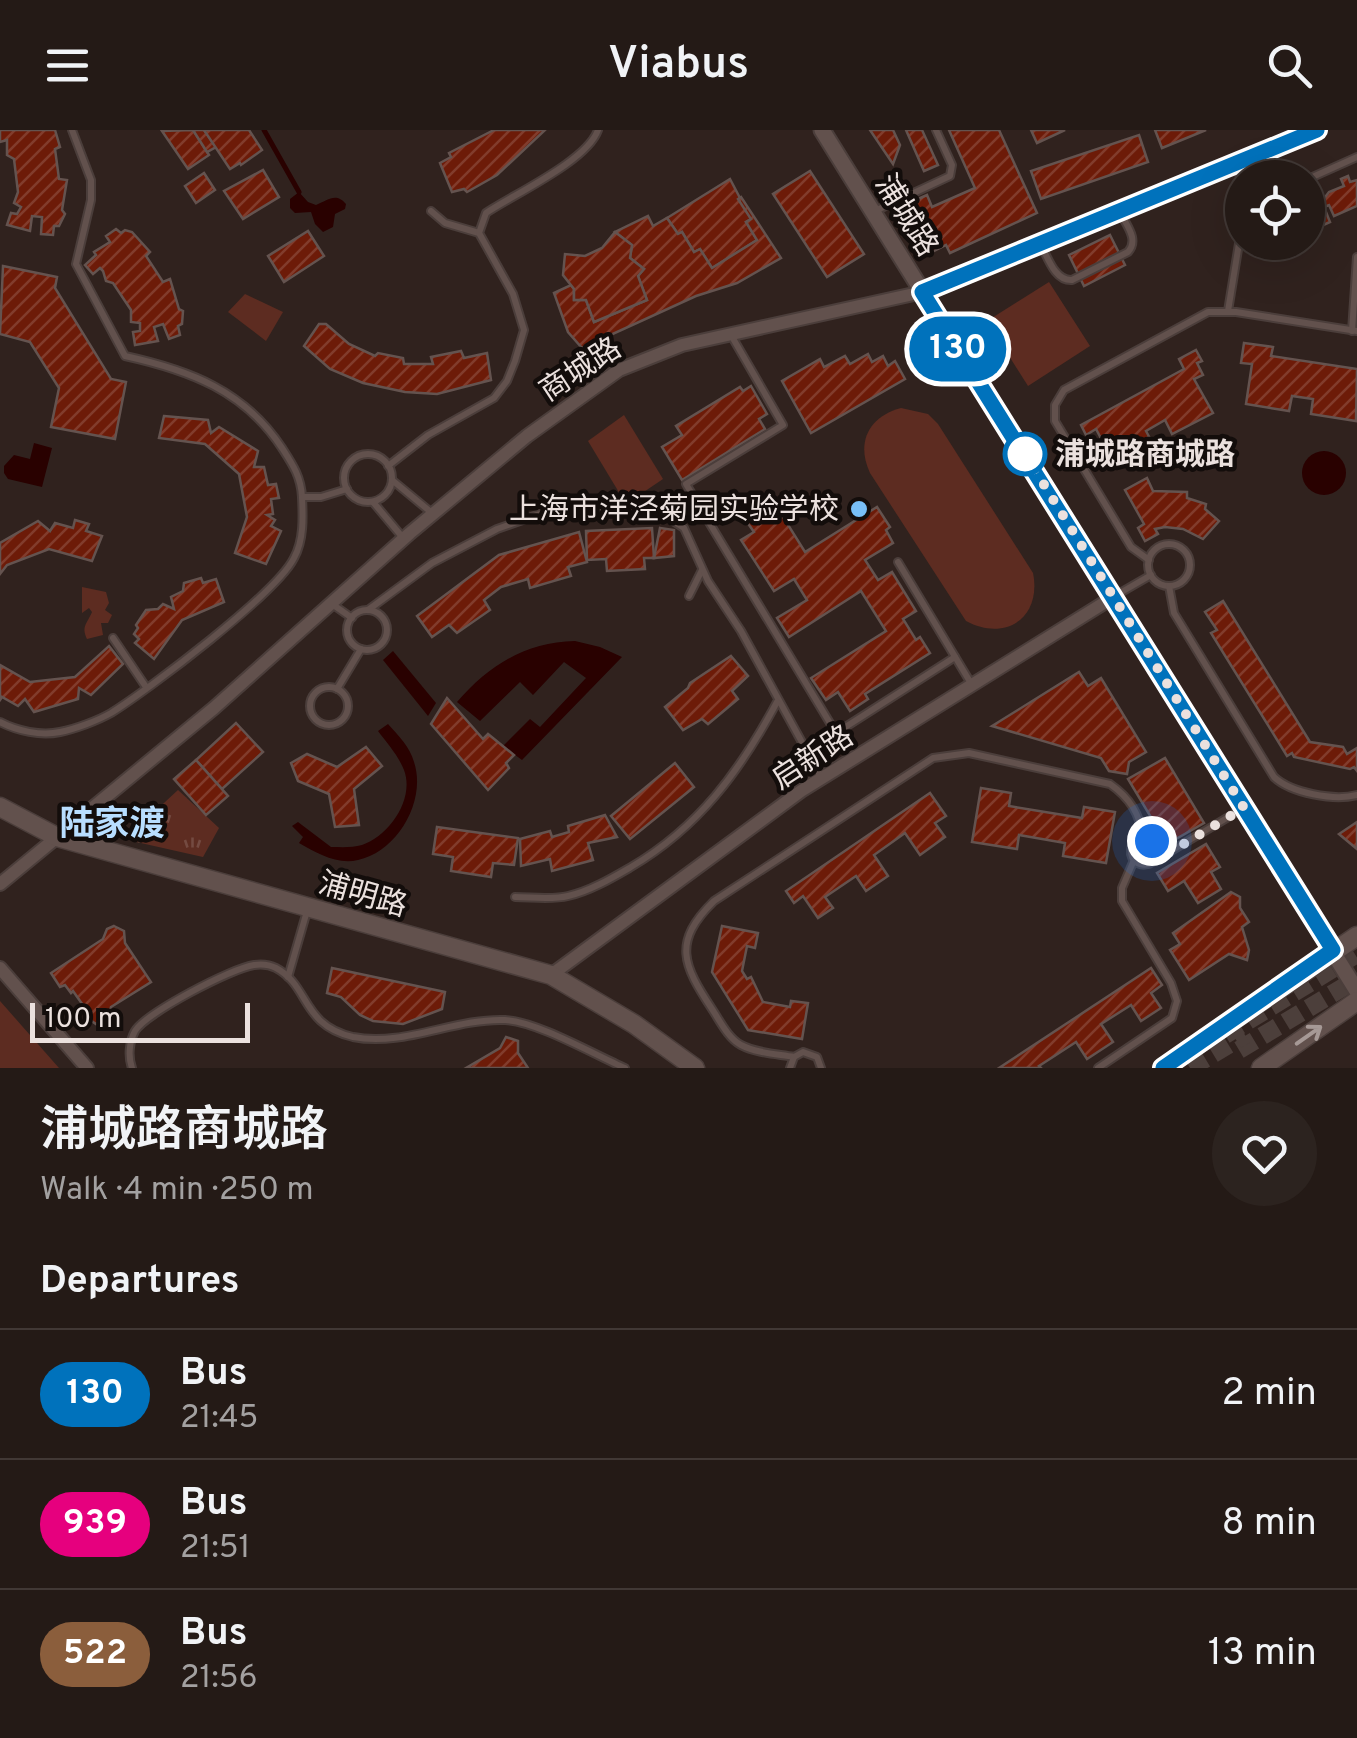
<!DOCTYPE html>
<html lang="en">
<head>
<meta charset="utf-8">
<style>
  :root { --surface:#241a16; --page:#2c231f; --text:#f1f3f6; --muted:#a3a1a1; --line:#413835 }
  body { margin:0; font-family:Overpass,"Noto Sans SC",sans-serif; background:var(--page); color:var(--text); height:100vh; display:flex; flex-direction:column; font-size:38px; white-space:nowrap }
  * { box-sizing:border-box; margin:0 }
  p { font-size:32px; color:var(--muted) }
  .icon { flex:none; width:55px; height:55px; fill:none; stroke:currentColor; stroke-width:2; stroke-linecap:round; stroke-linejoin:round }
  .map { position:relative; height:938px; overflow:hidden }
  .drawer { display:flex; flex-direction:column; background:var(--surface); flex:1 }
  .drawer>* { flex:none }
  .badge { padding:0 20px; border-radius:32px; font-size:35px; line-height:65px }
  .controls { position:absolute; left:1225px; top:30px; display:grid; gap:20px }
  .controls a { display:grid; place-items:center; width:100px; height:100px; border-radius:50%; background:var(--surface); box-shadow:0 10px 40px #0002,0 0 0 2px var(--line); font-size:50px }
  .scale { position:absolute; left:30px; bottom:25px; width:220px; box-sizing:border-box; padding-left:10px; border:5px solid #ebe1de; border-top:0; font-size:28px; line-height:35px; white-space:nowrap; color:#ebe1de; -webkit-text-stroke:8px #130d0b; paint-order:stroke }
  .you { position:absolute; width:50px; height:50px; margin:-25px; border:8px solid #fff; border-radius:50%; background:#1a73e8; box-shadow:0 0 0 15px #1a73e833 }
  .map>.badge { position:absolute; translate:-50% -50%; box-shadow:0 0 0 5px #fff }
  h2 { padding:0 40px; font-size:38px; line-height:90px }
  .round { display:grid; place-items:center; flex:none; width:105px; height:105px; border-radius:52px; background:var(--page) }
  .summary { display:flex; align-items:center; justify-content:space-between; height:170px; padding:0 40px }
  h1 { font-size:48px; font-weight:600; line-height:75px }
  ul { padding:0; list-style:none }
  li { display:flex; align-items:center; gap:30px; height:130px; padding:0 40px; border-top:2px solid var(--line) }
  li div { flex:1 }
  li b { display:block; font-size:38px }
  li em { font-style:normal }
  li .badge { min-width:110px; font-weight:700; text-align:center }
  header { display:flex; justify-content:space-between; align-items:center; height:130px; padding:0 40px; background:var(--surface); font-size:45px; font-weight:600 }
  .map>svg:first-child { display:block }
</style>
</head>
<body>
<header><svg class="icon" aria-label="menu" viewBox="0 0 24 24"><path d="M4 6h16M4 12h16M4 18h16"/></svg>Viabus<svg class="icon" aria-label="search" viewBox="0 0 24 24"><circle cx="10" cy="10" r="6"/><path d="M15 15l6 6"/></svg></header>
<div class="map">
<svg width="1357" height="938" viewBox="0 0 1357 938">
  <defs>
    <pattern id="grass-tufts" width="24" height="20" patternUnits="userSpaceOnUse" patternTransform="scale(2.5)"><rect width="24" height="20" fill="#5d2c21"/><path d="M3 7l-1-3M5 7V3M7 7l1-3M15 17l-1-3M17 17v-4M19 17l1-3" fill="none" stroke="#744a41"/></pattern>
    <pattern id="building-hatch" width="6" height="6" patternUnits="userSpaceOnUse" patternTransform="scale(2.5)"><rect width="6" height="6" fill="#6d1b08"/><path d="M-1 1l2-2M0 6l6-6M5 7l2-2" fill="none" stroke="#823c2c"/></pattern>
  </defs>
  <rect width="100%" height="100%" fill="#30221e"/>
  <!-- grass -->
  <polygon fill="url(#grass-tufts)" points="178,660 219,698 203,727 132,711 137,698"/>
  <!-- park -->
  <g fill="#5d2c21">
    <polygon points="1049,152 1090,216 1028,256 987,191"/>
    <polygon points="245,164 283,182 266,211 228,182"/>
    <path d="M901,278L928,284L938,294L1033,443C1042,488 1005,512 966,491L870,343C856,313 868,287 901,278Z"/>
    <polygon points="624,285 663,349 626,374 588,311"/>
    <path d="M82,457L106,462L109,473L105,480L112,485L108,493H101L103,505L87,509C81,496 87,494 92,482L89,478L82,483Z"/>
    <polygon points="0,871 59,938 0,938"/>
  </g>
  <!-- water -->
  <g fill="#290100">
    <path d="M299,62L308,72L316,75C328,70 336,62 346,74L345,79L335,84L333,97L323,102L315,94L311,82L295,83L290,78V69Z"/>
    <polygon points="34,313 52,318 42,357 8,349 4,343 4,336 14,325 30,329"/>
    <circle cx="1324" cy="343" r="22"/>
    <path d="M575,511L600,517L622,527L522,630L503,616L530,589L540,597L586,548L564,532L533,565L520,552L480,591L457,572C489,535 526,512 575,511Z"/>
    <polygon points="393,521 436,573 428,586 383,530"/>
    <path d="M388,594C398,605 410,617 414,632C427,671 397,722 358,730C337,735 317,723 299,713L303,707L292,696L298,692L331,717C340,717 352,718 362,715C389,706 415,669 404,640C398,625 387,613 378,601Z"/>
  </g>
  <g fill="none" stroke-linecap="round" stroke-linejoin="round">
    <!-- stream -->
    <polyline stroke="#290100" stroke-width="5" points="264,0 299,62"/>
  </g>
  <!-- building -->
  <g fill="url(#building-hatch)" stroke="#64534f" stroke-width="2.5">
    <polygon points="0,0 55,0 60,17 55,19 59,49 67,50 62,80 65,84 59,96 54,96 53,105 41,104 42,87 32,86 30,101 7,95 11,83 17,84 21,77 14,73 18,62 14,29 7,25 7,10 0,12"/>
    <polygon points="193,0 209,25 188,39 162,1"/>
    <polygon points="193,0 204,0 216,17 207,22"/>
    <polygon points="204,0 249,0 262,20 241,35 240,33 230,39"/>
    <polygon points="494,0 545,0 497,45 467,62 464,59 452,62 440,33 451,27 449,23"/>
    <polygon points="870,0 893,0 900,15 893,34"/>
    <polygon points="906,0 922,0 938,35 924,41"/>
    <polygon points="949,0 999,0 1037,83 950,123 946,115 930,123 928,117 919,121 900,77 927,65 932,77 975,58"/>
    <polygon points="1031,0 1065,0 1037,13"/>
    <polygon points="1155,0 1206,0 1162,18"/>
    <polygon points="1139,5 1148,32 1041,69 1031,41"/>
    <polygon points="263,40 279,67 243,89 224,61"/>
    <polygon points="810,41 864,124 827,147 773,64"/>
    <polygon points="204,43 215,60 196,73 185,56"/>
    <polygon points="1348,46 1350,52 1357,50 1357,76 1334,86 1329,75 1324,77 1330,92 1321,96 1319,91 1308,96 1308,66 1314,64 1318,72 1323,70 1329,62 1344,56 1341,49"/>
    <polygon points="730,49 751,89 746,92 757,110 712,138 700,119 694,122 682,102 678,104 667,88"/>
    <polygon points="741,67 781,128 737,153 696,166 582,218 568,202 554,163 571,155 574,159 574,170 586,170 594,192 647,170 638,146 644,139 630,128 632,115 615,102 648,86 653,96 667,88 678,104 682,102 694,122 700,119 712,138 757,110 746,92 751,89 738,69"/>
    <polygon points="116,99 121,103 125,100 132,102 150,122 146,126 163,152 170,149 179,179 183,181 182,194 178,196 180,205 169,209 163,194 154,197 158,211 135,215 133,202 140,201 140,193 131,192 131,180 113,153 106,151 103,141 100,138 93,144 85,135 96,125 94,122 110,112 106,106"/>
    <polygon points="308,101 324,126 284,152 268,126"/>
    <polygon points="615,102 632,115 630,128 644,139 638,146 647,170 594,192 586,170 574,170 574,159 563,145 565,124 585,126 602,118"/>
    <polygon points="1110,105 1125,135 1084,156 1069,125"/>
    <polygon points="3,136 57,147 55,158 111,249 126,252 115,309 51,297 59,258 30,212 0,204"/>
    <polygon points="319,194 326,194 349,214 375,226 378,223 403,228 404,234 433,234 431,227 461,221 464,228 487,223 491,250 437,264 405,262 363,253 330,239 304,216"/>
    <polygon points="1244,213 1273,217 1271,226 1357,239 1356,291 1311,284 1313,269 1292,266 1289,281 1246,274 1252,234 1241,233"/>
    <polygon points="1196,220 1202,231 1197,233 1203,245 1194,249 1213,283 1172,304 1165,290 1146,301 1153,314 1115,335 1096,299 1086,305 1081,295 1184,239 1179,229"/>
    <polygon points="868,224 872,232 883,226 888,236 895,231 905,249 811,303 782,251 820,229 824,237 845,226 850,234"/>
    <polygon points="751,256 767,284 759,289 765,299 682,350 662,317 682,305 676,296 740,257 743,261"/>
    <polygon points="164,286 208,290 211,303 219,297 258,321 254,337 264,337 268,355 276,354 279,368 271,369 273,384 267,385 275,390 271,396 281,401 266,434 235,423 247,387 239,344 205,314 159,308"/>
    <polygon points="1147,348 1153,361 1187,362 1187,368 1206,374 1205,379 1219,391 1203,409 1183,399 1165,397 1155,399 1158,404 1145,411 1138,398 1144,394 1125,360"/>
    <polygon points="775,374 805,422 877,377 890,397 886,400 893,413 865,430 878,450 892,442 916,481 903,489 916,510 920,507 930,523 865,564 868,569 850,581 838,562 826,570 811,548 886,501 861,461 789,507 777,488 807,470 794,449 774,461 741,410 754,402 747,392"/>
    <polygon points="75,390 89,394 86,401 102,406 92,431 49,419 7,435 0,444 0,413 38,391 50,401 55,393 73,398"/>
    <polygon points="652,398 654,428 644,428 645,439 607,441 606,429 587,430 586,401"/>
    <polygon points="660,398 674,400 674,426 654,428"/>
    <polygon points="579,402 587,432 568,437 571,446 530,458 528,449 501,457 484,470 490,480 457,503 449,495 432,507 417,486 499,425"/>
    <polygon points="201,448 203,453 216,449 224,472 182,490 154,529 135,513 139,509 134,504 138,498 136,495 146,480 158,479 163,474 174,479 171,467 183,461 184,453"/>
    <polygon points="1223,471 1310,612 1343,617 1347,624 1357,618 1357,641 1354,637 1350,639 1294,627 1292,623 1287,626 1211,503 1217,500 1205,482"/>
    <polygon points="109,516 123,534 91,565 79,558 78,569 34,582 25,569 18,576 2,567 0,570 0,535 30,552 75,547"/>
    <polygon points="731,526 748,546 732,561 738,569 708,594 702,589 683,600 665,577 688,558 690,553"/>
    <polygon points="1079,542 1088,556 1101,548 1146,622 1129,632 1127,644 1109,641 1101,628 992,596"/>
    <polygon points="447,568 483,609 488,604 514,625 506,633 509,638 488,660 431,594"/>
    <polygon points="236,593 263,622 222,659 196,630"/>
    <polygon points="366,617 382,636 354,659 359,695 335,697 329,664 298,651 291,633 307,624 337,637"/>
    <polygon points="1165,628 1204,693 1167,714 1128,649"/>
    <polygon points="196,630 228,666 206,685 174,649"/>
    <polygon points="675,633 694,657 630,709 611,686"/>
    <polygon points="981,658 1011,663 1009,676 1082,688 1084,677 1115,682 1106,733 1063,726 1065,713 1019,705 1017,719 972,712"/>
    <polygon points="930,663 946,686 935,693 945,707 920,725 905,703 874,725 888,746 866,761 856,746 825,767 833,778 818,788 803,766 794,773 786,761"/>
    <polygon points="605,685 617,707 588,713 593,730 552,741 550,729 521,736 520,709 550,701 552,707 569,702 568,696"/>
    <polygon points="1357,692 1357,719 1339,704"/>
    <polygon points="437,697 518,708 514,735 493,733 491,747 451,741 453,727 433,724"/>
    <polygon points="1206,714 1220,737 1211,742 1221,759 1198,773 1184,751 1168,761 1157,743"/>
    <polygon points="1231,762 1240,767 1240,778 1249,792 1242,797 1249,820 1247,830 1229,824 1189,850 1170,820 1180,814 1173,803"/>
    <polygon points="114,796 124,801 125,813 151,852 111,877 108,890 96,894 86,887 85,878 73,861 71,863 65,855 60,857 51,843 103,809 107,799"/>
    <polygon points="722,796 758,803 755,818 747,816 742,841 747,849 751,847 763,872 790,877 791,871 808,873 802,909 748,900 712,842"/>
    <polygon points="332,838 445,862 442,879 403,894 373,891 360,885 341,867 327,863"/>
    <polygon points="1151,838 1162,855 1151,863 1161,878 1141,891 1131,875 1101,894 1113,912 1087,929 1076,912 1039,936 1041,938 999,938"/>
    <polygon points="506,907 518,911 518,923 528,938 466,938 500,918"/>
  </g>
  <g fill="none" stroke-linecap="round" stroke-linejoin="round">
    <!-- secondary-tunnel -->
    <g stroke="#4c3f3b" stroke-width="18" stroke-dasharray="18 9" stroke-linecap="butt">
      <polyline points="1225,905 1357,824"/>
      <polyline points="1239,920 1357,849"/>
      <polyline points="1190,938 1245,905"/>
    </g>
    <defs>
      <g id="service">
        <path d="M72,0L91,50V70L76,134L125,226C189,240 245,261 282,318C293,335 301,347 302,367"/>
        <polyline points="1235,34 1242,51"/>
        <polyline points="1308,49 1357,27"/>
        <polyline points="431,81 445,93 479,103"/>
        <polyline points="875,81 950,46 952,35 936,0"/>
        <path d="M1041,115C1048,128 1055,151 1072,150L1128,122C1139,110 1127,96 1121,84"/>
        <polyline points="1228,181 1242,95"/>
        <polyline points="1352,201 1357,127"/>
        <polyline points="731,205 783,295 686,354 836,603 955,527"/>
        <circle cx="368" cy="348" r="24"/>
        <path d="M388,336L428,305L494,268L507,251L515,231L524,200L513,164L479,103L486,83C514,64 587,31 598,0"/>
        <polyline points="392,350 432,383"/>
        <polyline points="373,372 404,409"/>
        <circle cx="1169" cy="435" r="21"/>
        <polyline points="1149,430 1131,417 1055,291 1055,275 1064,260 1208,182 1236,182 1357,201"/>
        <polyline points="898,432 972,555"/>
        <path d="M1169,456L1174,483L1274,647C1291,663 1334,671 1357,665"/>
        <polyline points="689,466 702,440"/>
        <polyline points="1113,467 1151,445"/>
        <polyline points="332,474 352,488"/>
        <polyline points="368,480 432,433 497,399 554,379 619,377 662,384 684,398 708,451 741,501 821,647"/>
        <circle cx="367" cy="500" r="20"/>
        <polyline points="113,508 146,557"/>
        <circle cx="329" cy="576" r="19"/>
        <polyline points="337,559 361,519"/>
        <path d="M0,592C17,601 41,606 60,602C75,599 97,591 111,583C148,560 277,463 294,428C304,410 303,387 302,367H321L347,359"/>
        <path d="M1156,727C1159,717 1153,709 1143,708L1132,715C1128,728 1136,737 1149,734L1242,679"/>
        <path d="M515,767C531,767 552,770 568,766C590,761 612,748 631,737C699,697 740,641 777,572"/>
        <polyline points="288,847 307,781"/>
        <path d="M794,927C777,924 756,923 741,915C728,908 720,891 712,879C683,835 672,812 714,771L933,628L969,623L1110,654C1130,668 1140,684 1143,708"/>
        <path d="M132,938C128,927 129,912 135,901C146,883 232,838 254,835C261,834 270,835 276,838C310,856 301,895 353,907C404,917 454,888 505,890C536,891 595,925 625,938"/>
        <polyline points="790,938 794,927 803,922 817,927 821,938"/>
        <polyline points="1098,938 1172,888 1177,871 1171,853 1122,771 1122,758 1134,730"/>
      </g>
      <g id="minor">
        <polyline points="0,754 214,578 410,403 527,306 619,240 682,215 923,162"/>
        <polyline points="0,838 87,938"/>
        <polyline points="551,845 801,661 1112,468"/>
      </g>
      <g id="tertiary">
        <polyline points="822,0 1357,861"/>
        <polyline points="923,162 1317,0"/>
      </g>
      <g id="secondary">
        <polyline points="0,677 57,707 551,845 634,894 695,938"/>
        <polyline points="1163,938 1357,806"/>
        <polyline points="1261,938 1357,871"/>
      </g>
    </defs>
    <!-- service casing -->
    <use href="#service" stroke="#4b3e3b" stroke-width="10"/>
    <!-- minor casing -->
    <use href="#minor" stroke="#4b3e3b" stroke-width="16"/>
    <!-- tertiary casing -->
    <use href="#tertiary" stroke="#4b3e3b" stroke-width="19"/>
    <!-- secondary casing -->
    <use href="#secondary" stroke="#4b3e3b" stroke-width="21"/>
    <!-- service -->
    <use href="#service" stroke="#62514d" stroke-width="6"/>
    <!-- minor -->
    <use href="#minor" stroke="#62514d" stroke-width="12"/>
    <!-- tertiary -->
    <use href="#tertiary" stroke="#62514d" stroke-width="15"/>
    <!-- secondary -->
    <use href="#secondary" stroke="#62514d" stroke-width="18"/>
  </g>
  <!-- one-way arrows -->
  <defs><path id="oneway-shaft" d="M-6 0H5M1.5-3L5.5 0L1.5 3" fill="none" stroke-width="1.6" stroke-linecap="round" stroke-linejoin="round" transform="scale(2.5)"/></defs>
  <use stroke="#a69996" href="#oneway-shaft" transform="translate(1309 905) rotate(-35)"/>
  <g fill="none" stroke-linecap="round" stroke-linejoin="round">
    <defs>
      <polyline id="line" points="1163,938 1333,820 922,162 1317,0"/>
    </defs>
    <!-- line casing -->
    <use href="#line" stroke="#fff" stroke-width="22"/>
    <!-- line -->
    <use href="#line" stroke="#0072bc" stroke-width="15"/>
    <!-- walk -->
    <polyline stroke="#ebe1de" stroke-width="10" stroke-dasharray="0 18" points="1025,324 1244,678 1162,727 1156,727 1157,718 1152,711"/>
  </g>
  <!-- markers -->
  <circle fill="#fff" stroke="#0072bc" stroke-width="5" cx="1025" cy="324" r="20"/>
  <circle fill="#78bff7" stroke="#130d0b" stroke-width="4" cx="859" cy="379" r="10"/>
  <g text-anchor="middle" stroke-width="9" stroke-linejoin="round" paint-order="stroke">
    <!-- street labels -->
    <g font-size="30" fill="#ebe1de" stroke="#130d0b">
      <text transform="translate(907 85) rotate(58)" y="10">浦城路</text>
      <text transform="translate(580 239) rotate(-33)" y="10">商城路</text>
      <text transform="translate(812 627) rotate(-33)" y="10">启新路</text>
      <text transform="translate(363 764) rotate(16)" y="10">浦明路</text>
    </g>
    <!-- stop labels -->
    <g font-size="30" font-weight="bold" fill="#ebe1de" stroke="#130d0b" text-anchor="start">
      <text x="1055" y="334">浦城路商城路</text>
    </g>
    <!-- poi labels -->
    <g font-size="30" fill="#ebe1de" stroke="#130d0b" text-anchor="end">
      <text x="839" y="389">上海市洋泾·菊园实验学校</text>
    </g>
    <!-- quarter labels -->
    <g font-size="35" font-weight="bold" fill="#b8deff" stroke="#130d0b">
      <text x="112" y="705">陆家渡</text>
    </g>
  </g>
</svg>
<div class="controls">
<a><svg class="icon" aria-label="locate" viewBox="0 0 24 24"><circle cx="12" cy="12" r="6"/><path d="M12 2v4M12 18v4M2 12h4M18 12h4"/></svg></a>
</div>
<div class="scale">100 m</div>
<div class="you" style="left:1152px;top:711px"></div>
<b class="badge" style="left:958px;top:219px;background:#0072bc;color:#fff">130</b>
</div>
<section class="drawer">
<div class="summary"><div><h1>浦城路商城路</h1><p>Walk · 4 min · 250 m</p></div><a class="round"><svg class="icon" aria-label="heart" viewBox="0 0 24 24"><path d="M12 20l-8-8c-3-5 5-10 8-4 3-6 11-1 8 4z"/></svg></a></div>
<h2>Departures</h2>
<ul>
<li><span class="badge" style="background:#0072bc;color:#fff">130</span><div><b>Bus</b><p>21:45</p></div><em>2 min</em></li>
<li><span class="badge" style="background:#e6007e;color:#fff">939</span><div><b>Bus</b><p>21:51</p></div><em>8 min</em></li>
<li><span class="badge" style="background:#8b5e3c;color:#fff">522</span><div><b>Bus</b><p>21:56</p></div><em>13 min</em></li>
</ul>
</section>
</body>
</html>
